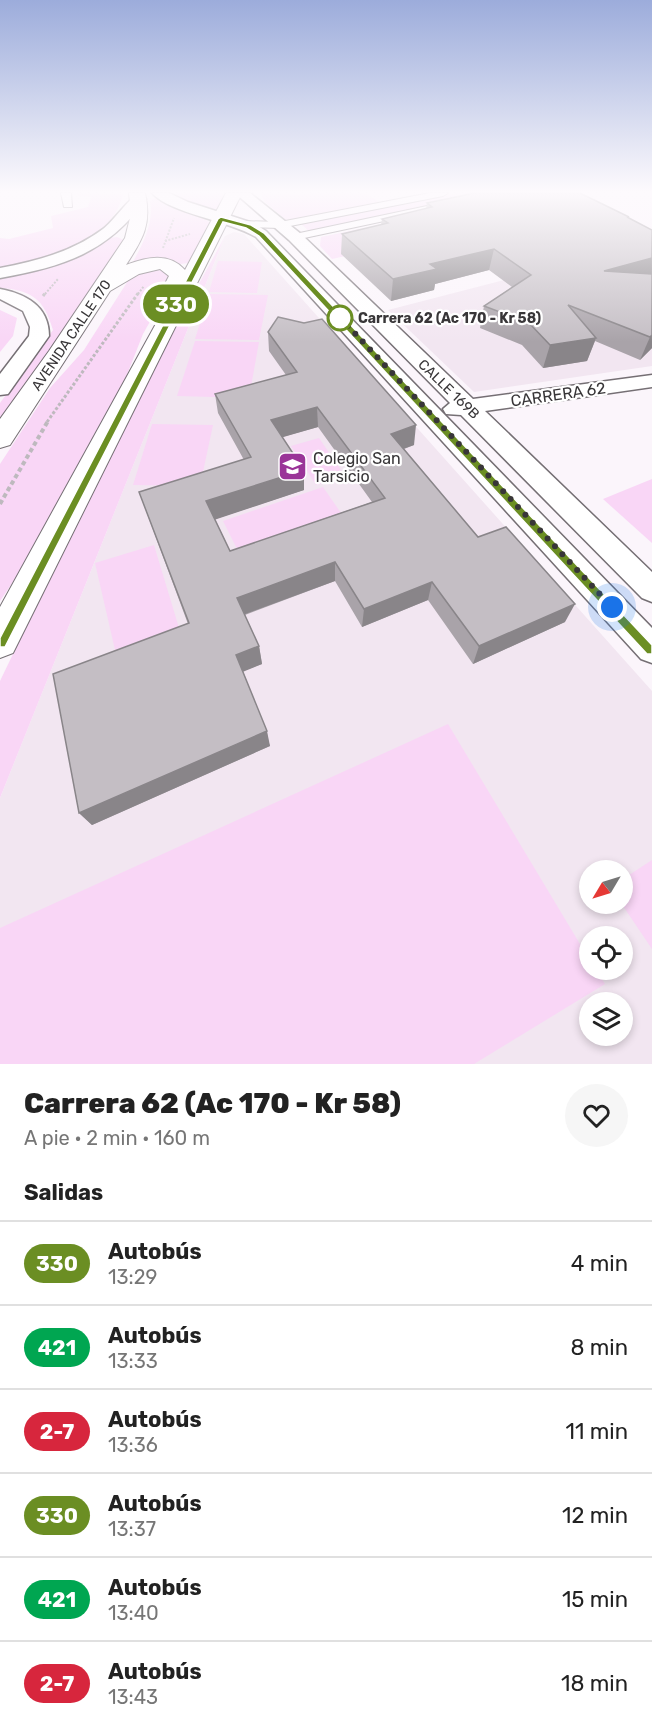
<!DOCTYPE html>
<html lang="es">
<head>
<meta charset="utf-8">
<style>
  :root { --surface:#fff; --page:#f6f6f6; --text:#222; --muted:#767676; --line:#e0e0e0 }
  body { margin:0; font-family:Rubik,sans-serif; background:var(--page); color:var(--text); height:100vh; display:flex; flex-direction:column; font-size:22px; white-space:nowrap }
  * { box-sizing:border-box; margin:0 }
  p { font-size:20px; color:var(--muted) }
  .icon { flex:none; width:33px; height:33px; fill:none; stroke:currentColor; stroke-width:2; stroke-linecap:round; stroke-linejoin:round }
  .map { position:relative; height:1064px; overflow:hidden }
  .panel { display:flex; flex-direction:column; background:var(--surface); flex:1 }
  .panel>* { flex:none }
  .badge { padding:0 12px; border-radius:20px; font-size:21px; line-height:39px }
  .needle { width:39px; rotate:232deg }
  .buttons { position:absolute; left:579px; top:860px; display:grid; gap:12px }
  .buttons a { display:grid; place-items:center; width:54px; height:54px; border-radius:50%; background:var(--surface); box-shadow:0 3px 9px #0003; font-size:30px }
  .you { position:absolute; width:30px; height:30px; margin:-15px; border:4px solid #fff; border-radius:50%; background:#1a73e8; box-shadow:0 0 0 9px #1a73e833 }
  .map>.badge { position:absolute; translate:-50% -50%; box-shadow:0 0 0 3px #fff }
  h2 { padding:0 24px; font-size:22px; line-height:54px }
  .round { display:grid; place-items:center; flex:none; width:63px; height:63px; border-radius:32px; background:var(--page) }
  .head { display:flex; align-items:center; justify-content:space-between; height:102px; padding:0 24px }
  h1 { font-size:28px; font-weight:800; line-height:45px }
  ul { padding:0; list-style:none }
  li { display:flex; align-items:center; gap:18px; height:84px; padding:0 24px; border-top:2px solid var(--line) }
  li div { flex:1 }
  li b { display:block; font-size:22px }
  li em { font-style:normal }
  li .badge { min-width:66px; font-weight:700; text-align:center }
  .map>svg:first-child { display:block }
</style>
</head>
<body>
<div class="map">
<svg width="652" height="1064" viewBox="0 0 652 1064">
  <rect width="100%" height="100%" fill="#fbf5fb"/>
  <!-- built -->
  <g fill="#f2e6f1" fill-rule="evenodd">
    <path d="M234,232L244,234L652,691V1064H0V798L225,236ZM590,870H622V903H590ZM590,936H622V969H590ZM590,1002H622V1035H590Z"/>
    <polygon points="640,245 652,251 652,366 474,392 388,310"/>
  </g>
  <!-- green -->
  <g fill="#f9d6f6">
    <path d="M77,193L123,194C110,247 46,259 0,270V238L9,239L53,228L51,216L88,207L91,197L78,196Z"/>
    <polygon points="169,193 226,193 226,194 218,209 215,209 190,203"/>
    <polygon points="261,193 298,195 310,193 365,193 379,202 286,220 264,201"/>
    <polygon points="457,193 475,193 480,195 310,232 300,223"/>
    <path d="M153,199C167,197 199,213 210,223L188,263L181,264L154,260L133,262C143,243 154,223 150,201Z"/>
    <polygon points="403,220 427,238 332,259 320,246 321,237"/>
    <polygon points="225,236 0,798 0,681 136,399"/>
    <path d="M117,237L126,241L0,423V403L53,330C44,299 32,290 0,288V277L109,238Z"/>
    <polygon points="218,261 262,262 257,293 209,292"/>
    <polygon points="149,269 171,272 171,284 143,334 117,400 34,551 0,601 0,464 50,388 84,350 131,276"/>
    <polygon points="209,294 268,295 259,340 195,339"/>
    <polygon points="0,310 17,318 13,336 0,352"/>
    <polygon points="195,341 259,342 249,398 177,396"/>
    <polygon points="152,424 213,425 200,486 133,485"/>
    <polygon points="319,438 345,476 316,485 291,446"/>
    <polygon points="652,479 652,543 603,499"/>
    <polygon points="323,487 348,523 243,561 223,521"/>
    <polygon points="154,545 179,628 115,650 95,563"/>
    <polygon points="448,724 589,959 590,969 595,969 605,984 474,1064 0,1064 0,928"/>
    <polygon points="652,860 652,949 621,903 622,903 623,879"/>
  </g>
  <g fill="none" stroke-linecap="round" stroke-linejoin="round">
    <defs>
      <g id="street">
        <polygon points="61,193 71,193 72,207 64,207"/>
        <polygon points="430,193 448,193 443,196 280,228 241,227 236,224 241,221 280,222"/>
        <polygon points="427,206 432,209 431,211 295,240 289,237 295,234"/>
      </g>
      <g id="secondary">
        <path d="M152,193H169L188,202L253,223L266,231L652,628V663L641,659L256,237C228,220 171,214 152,193Z"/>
        <polygon points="235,193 250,193 301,234 473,399 652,375 652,387 485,411 652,572 652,602 642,598 461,415 446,414 443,409 450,403 289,240"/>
        <path d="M139,195L146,199C108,253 62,267 0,278V268C37,261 72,252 103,229C113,222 129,197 139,195Z"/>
        <path d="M0,289C26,294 49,306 49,336L8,394L0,395V374L29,336L30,327L23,311L0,299Z"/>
      </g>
      <path id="primary" d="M129,193H145C152,224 143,239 126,265C147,257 169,252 185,270L226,193H242L13,653L0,658V607L164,309L159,307L155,303L169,276L160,269L139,274L110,291L10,445L0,448V419L49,351L125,238L131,214Z"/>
    </defs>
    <!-- street casing -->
    <use href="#street" stroke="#756f74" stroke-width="2"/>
    <!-- secondary casing -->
    <use href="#secondary" stroke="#756f74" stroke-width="3"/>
    <!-- primary casing -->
    <use href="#primary" stroke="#756f74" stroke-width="2"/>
    <!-- path-far2 -->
    <g stroke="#beb9be" stroke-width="2" stroke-dasharray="2 1.5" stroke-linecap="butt">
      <polyline points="165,241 190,234"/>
      <polyline points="163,248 174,218"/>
      <polyline points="45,294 58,279"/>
      <polyline points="138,294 144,286"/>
    </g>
    <!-- path-far1 -->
    <g stroke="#beb9be" stroke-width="3" stroke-dasharray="3 2" stroke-linecap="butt">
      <polyline points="43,296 46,292"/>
      <polyline points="47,422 139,292"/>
    </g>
    <!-- path -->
    <polyline stroke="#beb9be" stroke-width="4" stroke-dasharray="4.5 3" stroke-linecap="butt" points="0,504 48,421"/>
    <!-- street -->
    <use href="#street" fill="#fff" fill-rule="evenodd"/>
    <!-- secondary -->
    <use href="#secondary" fill="#fff" fill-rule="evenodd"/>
    <!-- primary -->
    <use href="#primary" fill="#fff" fill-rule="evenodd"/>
  </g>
  <!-- wall -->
  <g fill="#a9a3a9" fill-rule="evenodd">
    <polygon points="466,193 580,193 652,230 652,348 640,360 595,341 587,361 543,368 522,345 480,328 484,306 512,287 489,270 435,284 434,290 391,301 341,254 342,234 381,225 382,219 426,209 427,203 468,194"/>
    <path d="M268,332L414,445L404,449L478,537L565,622L473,664L428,600L362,627L335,581L245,615L259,646L262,664L243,671L270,746L92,825L79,813L188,624L139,492L244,460L218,413L215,394L286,375L269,351ZM318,427L372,502L230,551L215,519L304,490V470L282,437Z"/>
  </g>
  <!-- shaded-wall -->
  <g fill="#898589">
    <polygon points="494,249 489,270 435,284 434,290 391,301 393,279 430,264"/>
    <polygon points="652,258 652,277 604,271"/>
    <polygon points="652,335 652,348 640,360 650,337"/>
    <polygon points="596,338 587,361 543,368 550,345"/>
    <polygon points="317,407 318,427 273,440 271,420"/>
    <polygon points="416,425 414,445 389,454 391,434"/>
    <polygon points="304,470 304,490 211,521 206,501"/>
    <polygon points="335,562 335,581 240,616 237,598"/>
    <polygon points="432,582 428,600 362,627 364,609"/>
    <polygon points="575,604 565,622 473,664 479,646"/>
    <polygon points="259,646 262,664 240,673 236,655"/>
    <polygon points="267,731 270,746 92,825 79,813"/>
  </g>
  <!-- building -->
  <g fill="#c4bec4" stroke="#898589" stroke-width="1.5" fill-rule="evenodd">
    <polygon points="475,193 580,193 629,217 627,217 652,230 652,258 604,271 652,274 652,335 650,337 568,305 596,338 550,345 529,323 484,306 531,275 494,249 430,264 437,269 393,279 342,234 388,223 382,219 432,207 427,203"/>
    <path d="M278,317L304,323L322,319L416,425L391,434L478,537L506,527L575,604L479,646L432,582L364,609L335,562L237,598L259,646L236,655L267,731L79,813L53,674L189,623L139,492L251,457L215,394L297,372L268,332ZM317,407L385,498L230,551L206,501L304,470L271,420Z"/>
  </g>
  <!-- sky -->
  <linearGradient id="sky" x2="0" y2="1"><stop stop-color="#9cacdb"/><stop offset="0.56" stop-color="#fdfafd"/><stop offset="1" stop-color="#fdfafd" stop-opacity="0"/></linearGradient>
  <rect width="652" height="342" fill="url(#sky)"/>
  <!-- line -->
  <polygon fill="#6b8e23" stroke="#fff" stroke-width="1.5" points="221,217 251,225 264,233 652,645 652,654 647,654 259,236 246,228 223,222 5,647 0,647 0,638 218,219"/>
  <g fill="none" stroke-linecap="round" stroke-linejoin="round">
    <!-- walk -->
    <polyline stroke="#383638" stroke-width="6" stroke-dasharray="0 10.8" points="340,318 333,310 612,607"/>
  </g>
  <!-- icons -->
  <defs>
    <symbol id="school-square" viewBox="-11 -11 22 22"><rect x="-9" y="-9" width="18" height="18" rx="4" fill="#9a3498" stroke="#fff"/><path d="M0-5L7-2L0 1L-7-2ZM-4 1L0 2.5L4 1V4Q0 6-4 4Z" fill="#fff"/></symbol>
  </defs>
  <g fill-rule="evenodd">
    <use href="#school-square" x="276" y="450" width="33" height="33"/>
  </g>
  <!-- markers -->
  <circle fill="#fff" stroke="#6b8e23" stroke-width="3" cx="340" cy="318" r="12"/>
  <g text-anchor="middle" stroke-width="4.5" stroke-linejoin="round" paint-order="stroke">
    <!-- far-stop labels -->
    <g font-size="14" font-weight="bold" fill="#383638" stroke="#fff" text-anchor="start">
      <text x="358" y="323">Carrera 62 (Ac 170 - Kr 58)</text>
    </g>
    <!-- far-street labels -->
    <g font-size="14" fill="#383638" stroke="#fff">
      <text transform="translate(71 335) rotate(-56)" y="5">AVENIDA CALLE 170</text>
      <text transform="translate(449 389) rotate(44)" y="5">CALLE 169B</text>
    </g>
    <!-- street labels -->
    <g font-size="16" fill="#383638" stroke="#fff">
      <text transform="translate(558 394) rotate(-8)" y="6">CARRERA 62</text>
    </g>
    <!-- poi labels -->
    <g font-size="16" fill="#383638" stroke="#fff" text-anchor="start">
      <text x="313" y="464">Colegio San<tspan x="313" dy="18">Tarsicio</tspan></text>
    </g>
  </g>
</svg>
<div class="buttons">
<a><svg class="needle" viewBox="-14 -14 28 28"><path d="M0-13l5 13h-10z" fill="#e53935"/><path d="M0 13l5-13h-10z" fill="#767676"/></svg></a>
<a><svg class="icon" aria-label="locate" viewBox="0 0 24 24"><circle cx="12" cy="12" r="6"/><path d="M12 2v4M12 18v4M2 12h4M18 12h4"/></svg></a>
<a><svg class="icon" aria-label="layers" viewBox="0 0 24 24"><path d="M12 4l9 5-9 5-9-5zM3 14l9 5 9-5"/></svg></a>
</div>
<div class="you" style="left:612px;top:607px"></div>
<b class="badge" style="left:176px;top:304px;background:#6b8e23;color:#fff">330</b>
</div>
<section class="panel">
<div class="head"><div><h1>Carrera 62 (Ac 170 - Kr 58)</h1><p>A pie · 2 min · 160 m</p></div><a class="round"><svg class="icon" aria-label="heart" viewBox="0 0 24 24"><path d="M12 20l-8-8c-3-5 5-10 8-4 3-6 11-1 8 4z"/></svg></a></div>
<h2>Salidas</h2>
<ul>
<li><span class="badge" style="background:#6b8e23;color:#fff">330</span><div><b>Autobús</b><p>13:29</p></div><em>4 min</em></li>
<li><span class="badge" style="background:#00a651;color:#fff">421</span><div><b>Autobús</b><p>13:33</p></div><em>8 min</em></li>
<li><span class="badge" style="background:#d7263d;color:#fff">2-7</span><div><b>Autobús</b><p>13:36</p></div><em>11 min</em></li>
<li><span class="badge" style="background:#6b8e23;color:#fff">330</span><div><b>Autobús</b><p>13:37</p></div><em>12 min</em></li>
<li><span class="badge" style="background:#00a651;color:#fff">421</span><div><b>Autobús</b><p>13:40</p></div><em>15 min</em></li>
<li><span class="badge" style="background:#d7263d;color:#fff">2-7</span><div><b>Autobús</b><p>13:43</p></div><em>18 min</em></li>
</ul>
</section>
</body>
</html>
